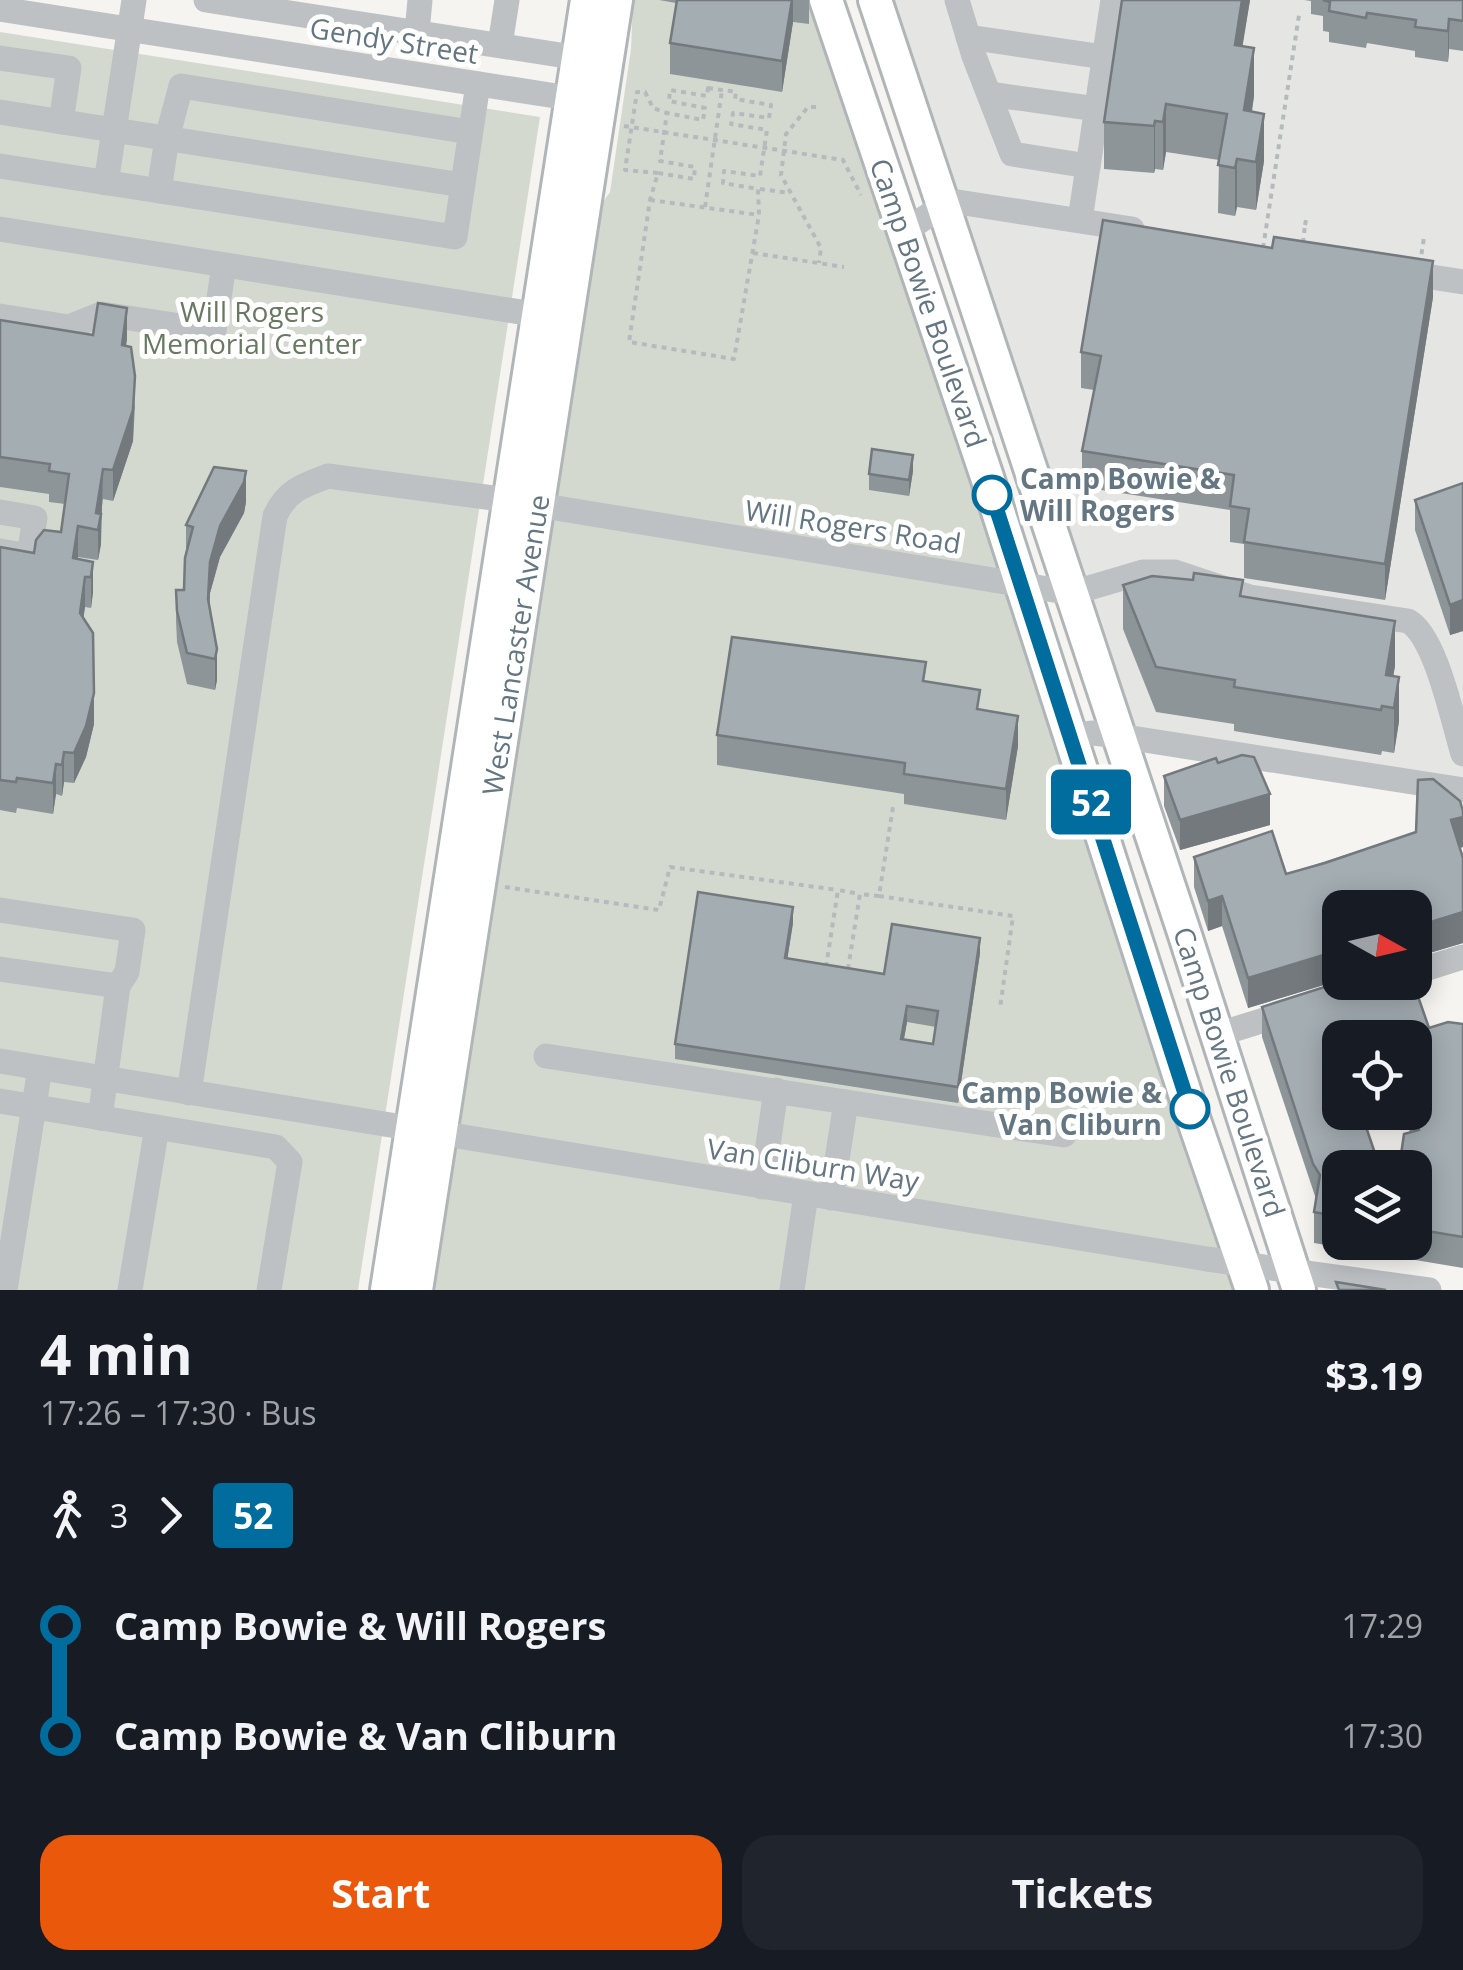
<!DOCTYPE html>
<html lang="en">
<head>
<meta charset="utf-8">
<style>
  :root { --surface:#171b24; --page:#20242c; --text:#f1f3f6; --muted:#9ea1a6; --accent:#ea580c }
  body { margin:0; font-family:"Open Sans",sans-serif; background:var(--page); color:var(--text); height:100vh; display:flex; flex-direction:column; font-size:38px; white-space:nowrap }
  * { box-sizing:border-box; margin:0 }
  p { font-size:32px; color:var(--muted) }
  .icon { flex:none; width:55px; height:55px; fill:none; stroke:currentColor; stroke-width:2; stroke-linecap:round; stroke-linejoin:round }
  .map { position:relative; height:1290px; overflow:hidden }
  .sheet { display:flex; flex-direction:column; background:var(--surface); flex:1 }
  .sheet>* { flex:none }
  .badge { padding:0 20px; border-radius:8px; font-size:35px; line-height:65px }
  .needle { width:65px; rotate:98deg }
  .controls { position:absolute; left:1322px; top:890px; display:grid; gap:20px }
  .controls a { display:grid; place-items:center; width:110px; height:110px; border-radius:20px; background:var(--surface); box-shadow:0 5px 25px #0003; font-size:50px }
  .map>.badge { position:absolute; translate:-50% -50%; box-shadow:0 0 0 5px #fff }
  .legs { display:flex; align-items:center; gap:15px; height:110px; padding:0 40px; font-size:32px }
  .legs p { margin-inline-start:auto }
  .headline { display:flex; align-items:center; justify-content:space-between; height:170px; padding:0 40px }
  h1 { font-size:55px; font-weight:700; line-height:75px }
  .cta { display:flex; gap:20px; margin-top:auto; padding:20px 40px }
  .cta a { flex:1; height:115px; border-radius:30px; background:var(--accent); color:#fff; font-size:40px; font-weight:700; line-height:115px; text-align:center }
  .cta a+a { background:var(--page); color:var(--text) }
  ul { padding:0 40px; list-style:none }
  li { display:flex; align-items:center; gap:35px; height:110px; font-size:38px }
  li i { display:grid; place-items:center; width:15px; height:100%; margin:0 12px; background:currentColor }
  li i::after { content:''; width:25px; height:25px; margin:-12px; border:8px solid; border-radius:50%; background:var(--surface) }
  li p { margin-inline-start:auto }
  li:first-child i { background:linear-gradient(#0000 50%,currentColor 0) }
  li:last-child i { background:linear-gradient(currentColor 50%,#0000 0) }
  .map>svg:first-child { display:block }
</style>
</head>
<body>
<div class="map">
<svg width="1463" height="1290" viewBox="0 0 1463 1290">
  <rect width="100%" height="100%" fill="#f5f4f0"/>
  <!-- built -->
  <polygon fill="#e5e6e4" points="889,0 1463,0 1463,778 1128,729"/>
  <!-- green -->
  <g fill="#d4d9d0">
    <polygon points="633,0 809,0 900,254 1238,1290 428,1290 596,212 610,192 631,49"/>
    <polygon points="0,32 540,117 358,1290 0,1290"/>
  </g>
  <g fill="none" stroke-linecap="round" stroke-linejoin="round">
    <defs>
      <g id="major">
        <polyline points="826,0 987,477 1190,1109 1252,1290"/>
        <polyline points="875,0 1184,932 1299,1290"/>
        <polyline points="387,1290 587,0"/>
        <polyline points="416,1290 616,0"/>
      </g>
    </defs>
    <!-- major casing -->
    <use href="#major" stroke="#b0b5b8" stroke-width="38"/>
    <!-- path -->
    <g stroke="#b7babc" stroke-width="4" stroke-dasharray="5 5" stroke-linecap="butt">
      <polygon points="708,88 736,92 735,99 771,105 769,118 733,113 731,124 767,130 760,176 724,171 723,183 758,189 759,215 734,359 629,342 650,200 658,173 694,179 695,167 660,161 667,113 703,120 705,108 669,101 670,90 707,96"/>
      <polyline points="816,107 808,107 786,134 781,175 821,248 819,263"/>
      <polyline points="624,126 843,160 861,195"/>
      <polyline points="658,173 625,170 637,92 645,92 653,108 667,113"/>
      <polyline points="760,189 790,193"/>
      <polyline points="650,200 759,215"/>
      <polyline points="705,207 722,90"/>
      <polyline points="1305,225 1306,220"/>
      <polyline points="1423,244 1424,237"/>
      <polyline points="1263,248 1299,15"/>
      <polyline points="753,253 844,267"/>
      <polyline points="505,887 659,910 670,867 838,890"/>
      <polyline points="879,896 1013,916 1000,1008"/>
      <polyline points="826,967 838,890 860,894"/>
      <polyline points="848,969 860,894 879,896 893,807"/>
    </g>
    <!-- minor -->
    <g stroke="#bdc1c4" stroke-width="25">
      <polyline points="206,0 592,60"/>
      <polyline points="957,0 974,56 1012,154 1088,166"/>
      <polyline points="0,9 588,101"/>
      <polyline points="417,32 420,0"/>
      <polyline points="968,37 1104,57"/>
      <polyline points="500,45 507,0"/>
      <polyline points="0,58 69,68 61,122"/>
      <polyline points="989,94 1097,109"/>
      <polyline points="0,112 462,185"/>
      <polyline points="0,166 455,237 478,84"/>
      <polyline points="106,183 134,0"/>
      <polyline points="159,191 167,138 181,86 470,132"/>
      <polyline points="1080,220 1113,0"/>
      <polyline points="0,229 552,317"/>
      <polyline points="903,232 943,206 958,202 1132,229"/>
      <polyline points="1399,272 1463,282"/>
      <polyline points="0,316 69,327 102,314 214,331 224,265"/>
      <polyline points="0,512 35,518 29,556 0,551"/>
      <polyline points="1070,736 1093,733 1119,736 1463,790"/>
      <polyline points="0,910 133,930 127,972 118,986"/>
      <polyline points="0,969 118,986 100,1118"/>
      <polyline points="1415,972 1463,957"/>
      <polyline points="1216,1035 1293,1011"/>
      <polyline points="546,1056 846,1102 831,1198"/>
      <polyline points="0,1061 1207,1259 1429,1290"/>
      <path d="M189,1093L275,516C286,491 303,485 328,476L508,500L1072,593L1143,572H1175L1250,597L1408,621C1436,636 1453,722 1463,754"/>
      <polyline points="0,1101 276,1147 290,1162 269,1290"/>
      <polyline points="846,1102 1064,1135"/>
      <polyline points="762,1187 776,1090"/>
      <polyline points="5,1290 40,1068"/>
      <polyline points="130,1290 157,1127"/>
      <polyline points="792,1290 806,1194"/>
    </g>
    <!-- major -->
    <use href="#major" stroke="#fff" stroke-width="32"/>
    <!-- path-bridge -->
    <g stroke="#b7babc" stroke-width="4" stroke-dasharray="5 5" stroke-linecap="butt">
      <polyline points="1303,243 1305,225"/>
      <polyline points="1420,264 1423,244"/>
    </g>
  </g>
  <!-- wall -->
  <g fill="#8d9599" fill-rule="evenodd">
    <polygon points="659,0 809,0 809,24 793,22 782,92 670,74 670,43 676,3"/>
    <polygon points="1122,0 1250,0 1242,46 1254,96 1252,112 1264,161 1256,210 1237,207 1235,216 1218,213 1219,160 1166,152 1163,170 1155,169 1154,173 1104,169 1104,122"/>
    <polygon points="1304,0 1463,0 1463,51 1449,49 1448,62 1415,57 1415,51 1367,43 1366,48 1329,42 1329,32 1323,31 1323,16 1311,14 1311,1"/>
    <polygon points="1433,297 1385,600 1244,578 1244,544 1230,542 1230,510 1082,487 1082,451 1094,390 1081,388 1081,352"/>
    <polygon points="0,320 93,335 127,338 126,346 135,407 133,441 113,501 103,499 101,514 101,544 98,560 78,557 77,559 93,562 93,592 91,608 85,607 83,618 94,724 86,757 74,783 64,782 62,796 56,794 53,814 17,808 16,813 0,810 0,547 34,553 61,532 65,504 49,502 49,494 0,487"/>
    <polygon points="913,471 909,496 869,490 869,474"/>
    <polygon points="1463,483 1463,631 1450,635 1415,530 1415,500"/>
    <polygon points="246,502 244,513 220,557 210,593 209,606 217,649 217,680 215,690 187,684 177,642 176,621 176,590 184,590 186,556 186,525"/>
    <polygon points="1123,585 1243,597 1395,666 1393,676 1399,721 1394,753 1382,751 1381,755 1234,731 1234,724 1156,712 1123,629"/>
    <polygon points="926,681 980,710 1018,746 1006,820 904,804 904,794 717,765 717,735"/>
    <polygon points="1218,763 1270,825 1180,850 1164,806 1164,776"/>
    <polygon points="1463,811 1463,847 1460,848 1463,858 1463,943 1248,1008 1222,926 1208,931 1194,887 1194,857 1286,874 1416,832"/>
    <path d="M793,923L787,959L884,974L980,953L958,1103L675,1059V1044ZM907,1022L936,1027L933,1044L904,1039Z"/>
    <path d="M1262,1007L1429,1028L1463,1024V1268L1314,1243V1212L1316,1199L1262,1037ZM1340,1038H1415V1112H1404L1410,1133L1415,1168V1242H1340Z"/>
  </g>
  <!-- shaded-wall -->
  <g fill="#73797d">
    <polygon points="792,0 793,0 793,22 782,92 782,61"/>
    <polygon points="1242,0 1250,0 1235,93 1235,45"/>
    <polygon points="1449,19 1449,49 1448,62 1448,31"/>
    <polygon points="1254,48 1254,96 1244,158 1244,110"/>
    <polygon points="1166,104 1166,152 1163,170 1163,122"/>
    <polygon points="1264,114 1264,161 1256,210 1256,162"/>
    <polygon points="1155,121 1155,169 1154,173 1154,126"/>
    <polygon points="1237,159 1237,207 1235,216 1235,168"/>
    <polygon points="1433,261 1433,297 1385,600 1385,564"/>
    <polygon points="127,308 127,338 122,376 122,345"/>
    <polygon points="135,376 133,441 113,501 113,470"/>
    <polygon points="913,455 913,471 909,496 909,480"/>
    <polygon points="103,469 101,544 98,560 98,530 96,513"/>
    <polygon points="246,471 246,502 244,513 220,557 210,593 208,630 210,562 220,526"/>
    <polygon points="78,526 78,557 73,589 73,558"/>
    <polygon points="93,562 93,592 91,608 91,577"/>
    <polygon points="85,577 85,607 80,643 80,613"/>
    <polygon points="1463,600 1463,631 1450,635 1450,605"/>
    <polygon points="1395,621 1395,666 1388,708 1386,675"/>
    <polygon points="217,649 217,680 215,690 215,659"/>
    <polygon points="1399,677 1399,721 1394,753 1394,708"/>
    <polygon points="94,693 94,724 86,757 74,783 74,753"/>
    <polygon points="1018,716 1018,746 1006,820 1006,789"/>
    <polygon points="64,752 64,782 62,796 62,765"/>
    <polygon points="56,764 56,794 53,814 53,783"/>
    <polygon points="1270,794 1270,825 1180,850 1180,820"/>
    <polygon points="1463,817 1463,847 1451,850 1451,820"/>
    <polygon points="1222,896 1222,926 1208,931 1208,901"/>
    <polygon points="793,907 793,923 785,974 785,958"/>
    <polygon points="1463,912 1463,943 1415,957 1415,927"/>
    <polygon points="980,938 980,953 958,1103 958,1087"/>
    <polygon points="1340,950 1340,980 1248,1008 1248,978"/>
    <polygon points="907,1006 907,1022 901,1055 901,1039"/>
    <polygon points="1389,1031 1389,1038 1368,1038"/>
  </g>
  <!-- building -->
  <g fill="#a4adb2" stroke="#73797d" stroke-width="2.5" fill-rule="evenodd">
    <polygon points="677,0 792,0 782,61 670,43"/>
    <polygon points="1122,0 1242,0 1235,45 1254,48 1244,110 1264,114 1256,162 1237,159 1235,168 1218,165 1227,114 1166,104 1163,122 1155,121 1154,126 1104,122"/>
    <polygon points="1323,0 1463,0 1463,21 1449,19 1448,31 1415,27 1416,20 1367,13 1366,18 1329,11 1330,2"/>
    <polygon points="1103,220 1272,248 1274,237 1433,261 1385,564 1244,542 1249,509 1230,506 1234,475 1082,451 1101,356 1081,352"/>
    <polygon points="98,303 127,308 122,345 131,347 135,376 133,410 113,470 103,469 96,513 101,514 98,530 78,526 73,558 93,562 91,577 85,577 80,613 93,633 94,693 86,726 74,753 64,752 62,765 56,764 53,783 17,778 16,782 0,780 0,547 34,553 36,540 44,530 61,532 69,474 49,471 50,464 0,457 0,320 93,335"/>
    <polygon points="872,449 913,455 909,480 869,474"/>
    <polygon points="214,467 246,471 244,482 220,526 210,562 208,599 217,649 215,659 187,653 177,611 176,590 184,590 185,558 193,527 186,525"/>
    <polygon points="1463,483 1463,600 1450,605 1415,500"/>
    <polygon points="1194,573 1243,580 1240,596 1395,621 1386,675 1399,677 1394,708 1382,706 1381,710 1234,687 1235,680 1156,667 1123,585 1152,576 1193,580"/>
    <polygon points="732,637 926,662 923,681 980,690 977,709 1018,716 1006,789 904,774 905,763 717,735"/>
    <polygon points="1242,755 1254,757 1270,794 1180,820 1164,776 1216,758 1218,763"/>
    <polygon points="1433,779 1460,801 1463,811 1463,817 1451,820 1463,858 1463,912 1415,927 1415,908 1340,908 1340,950 1248,978 1222,896 1208,901 1194,857 1272,831 1286,874 1325,863 1416,832 1418,780"/>
    <path d="M698,892L793,907L785,958L884,974L892,924L980,938L958,1087L675,1044ZM907,1006L938,1011L933,1044L901,1039Z"/>
    <polygon points="1340,982 1413,982 1429,1028 1448,1022 1463,1024 1463,1237 1415,1229 1415,1168 1399,1168 1404,1134 1419,1130 1413,1112 1415,1112 1415,1038 1391,1038 1389,1031 1368,1038 1340,1038 1340,1046 1338,1047 1340,1052 1340,1112 1361,1112 1380,1168 1340,1168 1340,1217 1314,1212 1320,1175 1313,1164 1262,1007"/>
    <polygon points="1336,1282 1386,1290 1339,1290"/>
  </g>
  <g fill="none" stroke-linecap="round" stroke-linejoin="round">
    <defs>
      <polyline id="line-1" points="992,495 1190,1109"/>
    </defs>
    <!-- line-1 casing -->
    <use href="#line-1" stroke="#fff" stroke-width="22"/>
    <!-- line-1 -->
    <use href="#line-1" stroke="#006d9e" stroke-width="15"/>
  </g>
  <!-- markers -->
  <g fill="#fff" stroke="#006d9e" stroke-width="5">
    <circle cx="992" cy="495" r="18"/>
    <circle cx="1190" cy="1109" r="18"/>
  </g>
  <g text-anchor="middle" stroke-width="10" stroke-linejoin="round" paint-order="stroke">
    <!-- street labels -->
    <g font-size="28" fill="#647681" stroke="#fff">
      <text transform="translate(394 41) rotate(9)" y="10">Gendy Street</text>
      <text transform="translate(928 303) rotate(71)" y="10">Camp Bowie Boulevard</text>
      <text transform="translate(853 527) rotate(9)" y="10">Will Rogers Road</text>
      <text transform="translate(516 645) rotate(-81)" y="10">West Lancaster Avenue</text>
      <text transform="translate(1229 1072) rotate(72)" y="10">Camp Bowie Boulevard</text>
      <text transform="translate(813 1165) rotate(9)" y="10">Van Cliburn Way</text>
    </g>
    <!-- park labels -->
    <g font-size="28" fill="#687962" stroke="#fff">
      <text x="252" y="322">Will Rogers<tspan x="252" dy="32">Memorial Center</tspan></text>
    </g>
    <!-- stop labels -->
    <g font-size="28" font-weight="bold" fill="#647681" stroke="#fff" text-anchor="start">
      <text x="1020" y="489">Camp Bowie &amp;<tspan x="1020" dy="32">Will Rogers</tspan></text>
      <text x="1162" y="1103" text-anchor="end">Camp Bowie &amp;<tspan x="1162" dy="32">Van Cliburn</tspan></text>
    </g>
  </g>
</svg>
<div class="controls">
<a><svg class="needle" viewBox="-14 -14 28 28"><path d="M0-13l5 13h-10z" fill="#e53935"/><path d="M0 13l5-13h-10z" fill="#9ea1a6"/></svg></a>
<a><svg class="icon" aria-label="locate" viewBox="0 0 24 24"><circle cx="12" cy="12" r="6"/><path d="M12 2v4M12 18v4M2 12h4M18 12h4"/></svg></a>
<a><svg class="icon" aria-label="layers" viewBox="0 0 24 24"><path d="M12 4l9 5-9 5-9-5zM3 14l9 5 9-5"/></svg></a>
</div>
<b class="badge" style="left:1091px;top:802px;background:#006d9e;color:#fff">52</b>
</div>
<section class="sheet">
<div class="headline"><div><h1>4 min</h1><p>17:26 – 17:30 · Bus</p></div><b>$3.19</b></div>
<div class="legs"><svg class="icon" aria-label="walk" viewBox="0 0 24 24"><circle cx="13" cy="4" r="2"/><path d="M13 8l-2 6 4 7M11 14l-3 7M7 12l3-4h3l4 4"/></svg>3<svg class="icon" aria-label="forward" viewBox="0 0 24 24"><path d="M9 5l7 7-7 7"/></svg><b class="badge" style="background:#006d9e;color:#fff">52</b></div>
<ul>
<li><i style="color:#006d9e"></i><b>Camp Bowie &amp; Will Rogers</b><p>17:29</p></li>
<li><i style="color:#006d9e"></i><b>Camp Bowie &amp; Van Cliburn</b><p>17:30</p></li>
</ul>
<div class="cta"><a>Start</a><a>Tickets</a></div>
</section>
</body>
</html>
